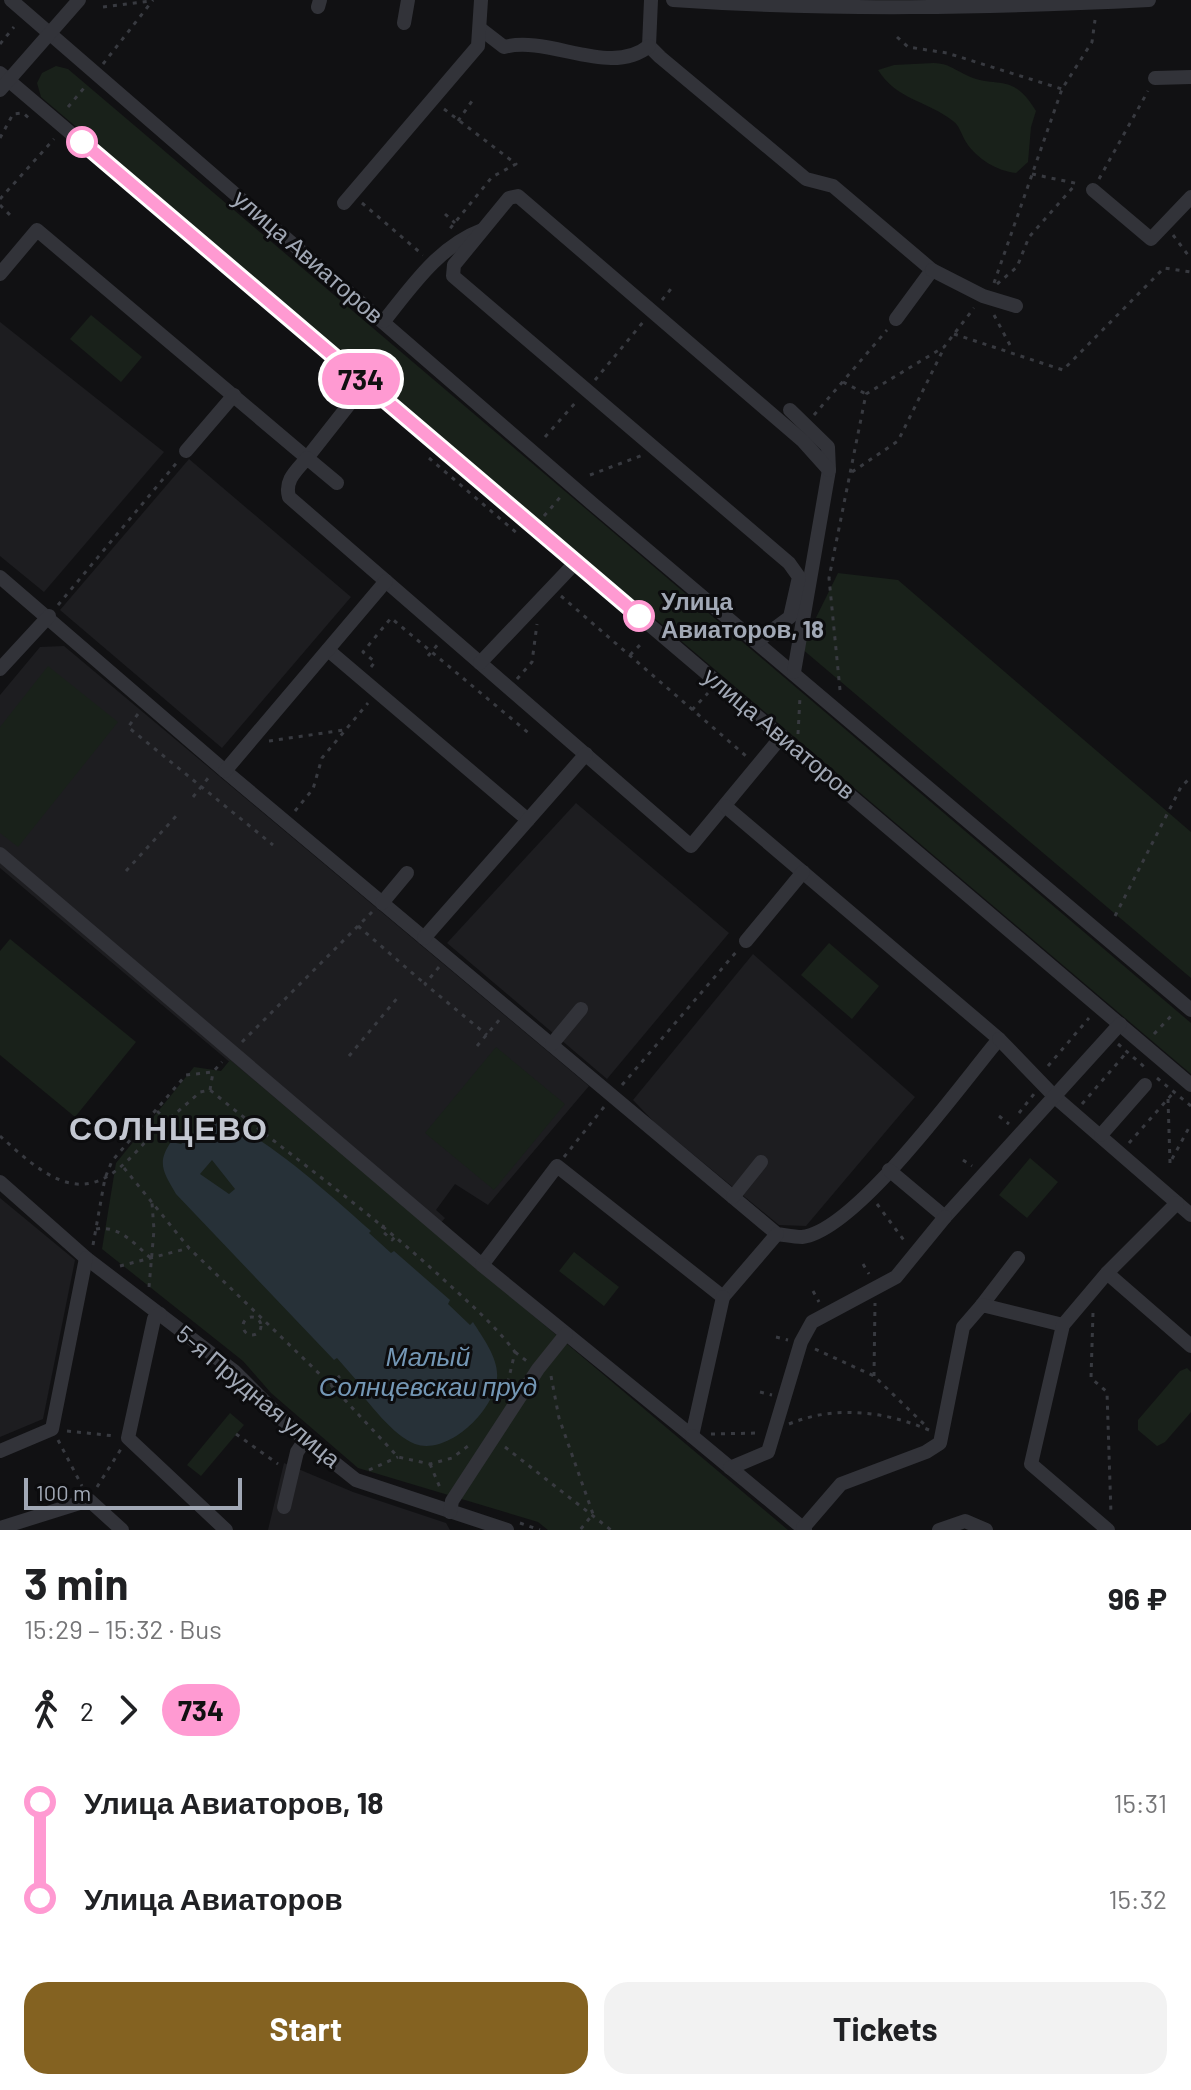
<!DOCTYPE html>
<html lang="en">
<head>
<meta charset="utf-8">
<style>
  :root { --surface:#fff; --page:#f2f2f2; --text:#202124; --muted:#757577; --accent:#846221 }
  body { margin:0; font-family:Barlow,sans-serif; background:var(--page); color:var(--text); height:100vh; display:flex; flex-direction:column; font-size:30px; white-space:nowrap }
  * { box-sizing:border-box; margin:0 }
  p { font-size:26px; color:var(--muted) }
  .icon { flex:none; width:44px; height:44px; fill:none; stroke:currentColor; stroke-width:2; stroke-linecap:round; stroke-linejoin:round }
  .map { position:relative; height:1530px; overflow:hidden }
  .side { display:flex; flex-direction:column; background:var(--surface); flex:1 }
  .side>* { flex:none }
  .badge { padding:0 16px; border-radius:26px; font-size:28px; line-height:52px }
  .scale { position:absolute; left:24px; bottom:20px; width:218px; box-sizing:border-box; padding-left:8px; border:4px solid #a1a8b5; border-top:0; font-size:22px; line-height:28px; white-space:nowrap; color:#a1a8b5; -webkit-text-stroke:6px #0c0c0e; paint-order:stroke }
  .map>.badge { position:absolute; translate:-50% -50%; box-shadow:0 0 0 4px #fff }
  .legs { display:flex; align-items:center; gap:12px; height:88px; padding:0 24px; font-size:26px }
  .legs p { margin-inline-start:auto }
  .summary { display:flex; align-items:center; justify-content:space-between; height:136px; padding:0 24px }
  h1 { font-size:44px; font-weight:700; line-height:60px }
  .action { display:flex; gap:16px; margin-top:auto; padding:16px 24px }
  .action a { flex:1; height:92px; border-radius:24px; background:var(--accent); color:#fff; font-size:32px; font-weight:700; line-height:92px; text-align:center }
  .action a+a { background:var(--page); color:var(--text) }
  ul { padding:0 24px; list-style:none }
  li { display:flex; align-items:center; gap:28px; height:96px; font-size:30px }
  li i { display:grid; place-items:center; width:12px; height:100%; margin:0 10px; background:currentColor }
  li i::after { content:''; width:20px; height:20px; margin:-10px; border:6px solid; border-radius:50%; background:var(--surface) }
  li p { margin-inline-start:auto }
  li:first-child i { background:linear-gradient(#0000 50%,currentColor 0) }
  li:last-child i { background:linear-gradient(currentColor 50%,#0000 0) }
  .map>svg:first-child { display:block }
</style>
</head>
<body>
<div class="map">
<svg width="1191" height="1530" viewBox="0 0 1191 1530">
  <rect width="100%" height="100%" fill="#111113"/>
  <!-- built -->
  <g fill="#1d1d20">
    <polygon points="0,322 164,452 44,592 0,556"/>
    <polygon points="189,459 351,597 222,748 60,610"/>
    <polygon points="64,646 589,1086 488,1205 455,1184 436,1210 445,1218 432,1233 0,868 0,695 40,647"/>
    <polygon points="576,803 729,933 607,1079 447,943"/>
    <polygon points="753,954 915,1097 806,1226 779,1225 655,1123 633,1100"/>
    <polygon points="0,1198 75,1260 43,1419 0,1437"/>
    <polygon points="284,1463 353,1492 446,1523 450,1530 268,1530"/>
  </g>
  <!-- green -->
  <g fill="#19211a">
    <path d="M934,63C949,64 952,68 964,74C995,91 1011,69 1036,111L1031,127L1028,162L1016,173C997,171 977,159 966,142C961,134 960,126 953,121C926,100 897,100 878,70L894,65Z"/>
    <polygon points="56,66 68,69 1191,1023 1191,1074 41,97 37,83 42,73"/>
    <polygon points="91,315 142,357 121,382 70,339"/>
    <polygon points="838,573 898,580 1191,832 1191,978 801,648"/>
    <polygon points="48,666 118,722 18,847 0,833 0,727"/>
    <polygon points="10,939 136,1042 75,1117 0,1055 0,951"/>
    <polygon points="829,943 879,986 852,1019 801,975"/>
    <polygon points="496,1047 565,1104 494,1190 425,1133"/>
    <polygon points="230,1060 788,1530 548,1530 538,1522 358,1468 271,1393 243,1361 102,1249 116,1163 194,1067 221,1071"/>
    <polygon points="1030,1158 1058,1182 1027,1218 999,1195"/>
    <polygon points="574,1252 619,1287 604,1306 559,1271"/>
    <polygon points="1187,1368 1191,1372 1191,1412 1165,1442 1157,1446 1138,1430 1138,1420 1180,1371"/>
    <polygon points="230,1413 244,1425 201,1476 187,1465"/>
  </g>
  <!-- water -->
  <path fill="#273138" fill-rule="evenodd" d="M208,1116C253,1123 334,1199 371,1231L369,1233L391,1253L394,1251L450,1300L448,1304L470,1325L473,1322C483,1338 499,1359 497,1378C495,1410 448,1456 415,1444C392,1435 370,1403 353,1385L357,1381L337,1358L334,1360L176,1194C164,1173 156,1163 171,1142L181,1144L193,1135L195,1125ZM212,1160L235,1189L229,1194L200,1174Z"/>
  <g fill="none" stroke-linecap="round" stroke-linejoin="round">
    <!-- path -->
    <g stroke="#383a40" stroke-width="3" stroke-dasharray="4 6" stroke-linecap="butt">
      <polyline points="103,7 151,1"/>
      <polyline points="897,37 908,47 947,53 1062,89"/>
      <polyline points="0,44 14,27"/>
      <polyline points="103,64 153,0"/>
      <polyline points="68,107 84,88"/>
      <polyline points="444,109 516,164 492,177 448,231"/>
      <polyline points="458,121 472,101"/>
      <polyline points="0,138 13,114 23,113 30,119"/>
      <polyline points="1032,174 1079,184"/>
      <polyline points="1099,179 1148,91"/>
      <polyline points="0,199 54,139"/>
      <polyline points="362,203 423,255"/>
      <polyline points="0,205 11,216"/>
      <polyline points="445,214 455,223"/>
      <polyline points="1173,235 1191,259"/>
      <polyline points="994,283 1062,89 1092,42 1095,20"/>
      <polyline points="997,284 1017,267 1029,237 1075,185"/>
      <polyline points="662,300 674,285"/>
      <polyline points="994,315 1011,347"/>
      <polyline points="954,334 1063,370 1164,268 1191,272"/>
      <polyline points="595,380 644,321"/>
      <polyline points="843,382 866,394"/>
      <polyline points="814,415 887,330"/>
      <polyline points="545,437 577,401"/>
      <polyline points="429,458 518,534"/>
      <polyline points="852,472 898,441 944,348"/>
      <polyline points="590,475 643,455"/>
      <polyline points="544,516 563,494"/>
      <polyline points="561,596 746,756"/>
      <polyline points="58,605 179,460"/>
      <polyline points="630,655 644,641"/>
      <polyline points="428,656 439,643"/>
      <polyline points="371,667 375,662 363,652 391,618 531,735"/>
      <polyline points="517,679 532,662 537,624"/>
      <polyline points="840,690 829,578 866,394 944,347 974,308"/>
      <polyline points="692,710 708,693"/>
      <polyline points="138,714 128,727 273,845"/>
      <polyline points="798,734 800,697"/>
      <polyline points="269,741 344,730"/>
      <polyline points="193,797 209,777"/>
      <polyline points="295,811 313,789 322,758 368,703"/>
      <polyline points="126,871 178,814"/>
      <polyline points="1115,916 1181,787 1191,777"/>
      <polyline points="358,926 425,984"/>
      <polyline points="439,967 425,984 487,1035"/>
      <polyline points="1154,1034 1174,1013"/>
      <polyline points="242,1042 372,912"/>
      <polyline points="1118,1044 1148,1070"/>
      <polyline points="477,1046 500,1019"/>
      <polyline points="349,1056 399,996"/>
      <polyline points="1048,1066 1089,1018"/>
      <polyline points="1157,1078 1191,1106"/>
      <polyline points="622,1085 737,951"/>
      <polyline points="210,1090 213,1072"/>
      <polyline points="1168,1099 1170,1163"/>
      <polyline points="1082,1104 1127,1052"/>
      <polyline points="157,1111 176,1129"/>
      <polyline points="1019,1113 1034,1094"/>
      <polyline points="999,1116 1009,1124"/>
      <path d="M0,1136C18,1152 38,1171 60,1180C103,1197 129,1158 154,1133C168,1119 185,1106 200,1092L210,1090C288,1154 368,1210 442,1278C468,1302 494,1324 515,1352L506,1390"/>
      <polyline points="1129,1143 1174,1092"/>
      <polyline points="564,1157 604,1107"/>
      <polyline points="1172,1159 1191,1124"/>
      <polyline points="963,1160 972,1166"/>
      <polyline points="124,1168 189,1248 330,1384 398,1457 430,1464 452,1458 472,1443"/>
      <polyline points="877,1204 906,1243"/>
      <polyline points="384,1225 381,1230 392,1240 396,1236"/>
      <path d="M96,1229C120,1225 134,1244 152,1259"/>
      <polyline points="93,1245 105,1178 112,1161 186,1075 213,1072 222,1062"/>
      <polyline points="863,1264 869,1274"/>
      <polyline points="120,1266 189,1248"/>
      <polyline points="149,1287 154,1230 152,1203"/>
      <polyline points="813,1291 819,1302"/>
      <polyline points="1093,1313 1091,1378 1107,1392 1111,1514"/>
      <circle cx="252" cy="1326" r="9"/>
      <polyline points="776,1337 788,1340"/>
      <polyline points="815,1349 874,1376 928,1428"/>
      <polyline points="515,1352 528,1362"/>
      <polyline points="551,1376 559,1418 593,1514 580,1530"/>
      <polyline points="874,1376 875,1303"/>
      <polyline points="330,1384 340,1376"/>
      <polyline points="760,1392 772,1395"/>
      <path d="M789,1424C835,1405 884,1411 929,1430"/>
      <polyline points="67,1431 115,1436"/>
      <polyline points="236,1434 278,1464"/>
      <polyline points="711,1434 760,1433"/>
      <polyline points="58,1440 82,1486"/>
      <polyline points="505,1447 611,1530"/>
      <polyline points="430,1464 441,1490"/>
      <polyline points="369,1470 398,1457"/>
      <polyline points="97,1487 121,1449"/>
      <polyline points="520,1523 540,1530"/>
    </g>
    <!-- minor -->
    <g stroke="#323339" stroke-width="14">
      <polyline points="11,0 594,505 1191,1010"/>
      <polyline points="651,0 649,46 660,57 806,179 833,186 932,270 896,319"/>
      <path d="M673,0C832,11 990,8 1149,0"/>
      <polyline points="318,7 320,0"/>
      <polyline points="404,23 408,0"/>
      <path d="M482,30L504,47C550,35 610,78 649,46"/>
      <polyline points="0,73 1191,1085"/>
      <polyline points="1155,78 1191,77"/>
      <polyline points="0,90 79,0"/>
      <polyline points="1093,190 1151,239 1191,197"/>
      <polyline points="344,203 478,46 481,0"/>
      <polyline points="932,270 983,296 1016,306"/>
      <polyline points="0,274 37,230 307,458 366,383"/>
      <path d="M384,321C412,286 439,246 482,230"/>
      <polyline points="790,410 828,447 829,470 794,672"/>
      <polyline points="186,451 234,395"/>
      <path d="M337,483L307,458C297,470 284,480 289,497L691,846L782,736"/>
      <path d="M0,577L225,771L777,1234C785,1235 794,1237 802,1237C856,1231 962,1083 999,1039L725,806"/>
      <polyline points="758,641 790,617 799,577 789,563 453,276 454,265 509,198 518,196 803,441 829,470"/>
      <polyline points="328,650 528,820"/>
      <polyline points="480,663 577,561"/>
      <polyline points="0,669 49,616"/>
      <polyline points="225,771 386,581"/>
      <polyline points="0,854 482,1265 557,1166 723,1297 777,1234"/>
      <polyline points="382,903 407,873"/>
      <polyline points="424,938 586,754"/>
      <polyline points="746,941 803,872"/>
      <polyline points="999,1039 1055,1097 1191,1215"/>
      <polyline points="552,1044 581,1009"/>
      <polyline points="1101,1135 1145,1085"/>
      <polyline points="889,1170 945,1217 1120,1024"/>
      <polyline points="0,1182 86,1258 234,1371 291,1428 356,1480 507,1530"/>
      <polyline points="733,1197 761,1162"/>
      <polyline points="482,1265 692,1436 723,1297"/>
      <polyline points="1107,1273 1191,1346"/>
      <polyline points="982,1305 1018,1258"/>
      <polyline points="160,1314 154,1319 128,1438 226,1530"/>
      <polyline points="692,1436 805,1530"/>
      <polyline points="0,1451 52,1429 86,1258"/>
      <polyline points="730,1468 768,1452 801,1342 812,1322 896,1277 945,1217"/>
      <polyline points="284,1507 297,1452 305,1440"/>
      <polyline points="450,1512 452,1501 538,1369 566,1334"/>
      <polyline points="0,1528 89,1500 122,1530"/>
      <polyline points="803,1528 841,1484 926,1452 940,1443 963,1327 982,1305 1063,1325"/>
      <polyline points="939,1530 965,1521 986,1530"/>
      <polyline points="1108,1530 1031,1464 1063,1325 1107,1273 1177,1203"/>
    </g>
  </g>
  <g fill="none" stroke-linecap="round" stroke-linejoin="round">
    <defs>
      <polyline id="line-1" points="82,142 639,616"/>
    </defs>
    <!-- line-1 casing -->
    <use href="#line-1" stroke="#fff" stroke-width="18"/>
    <!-- line-1 -->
    <use href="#line-1" stroke="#ff9ad2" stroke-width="12"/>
  </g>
  <!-- markers -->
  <g fill="#fff" stroke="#ff9ad2" stroke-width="4">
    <circle cx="82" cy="142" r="14"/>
    <circle cx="639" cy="616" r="14"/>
  </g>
  <g text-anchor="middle" stroke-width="6" stroke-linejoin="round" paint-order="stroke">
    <!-- street labels -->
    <g font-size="24" fill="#a1a8b5" stroke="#0c0c0e">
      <text transform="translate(308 257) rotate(41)" y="8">улица Авиаторов</text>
      <text transform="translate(779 734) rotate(40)" y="8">улица Авиаторов</text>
      <text transform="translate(258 1397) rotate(40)" y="8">5-я Прудная улица</text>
    </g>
    <!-- stop labels -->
    <g font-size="24" font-weight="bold" fill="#a1a8b5" stroke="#0c0c0e" text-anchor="start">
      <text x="661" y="610">Улица<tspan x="661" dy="28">Авиаторов, 18</tspan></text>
    </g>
    <!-- water labels -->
    <g font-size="26" font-style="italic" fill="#7497b5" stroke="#0c0c0e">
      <text x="428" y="1366">Малый<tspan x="428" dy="30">Солнцевскаи пруд</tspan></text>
    </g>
    <!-- district labels -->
    <g font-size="32" font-weight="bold" letter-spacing="2" fill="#c3c7d1" stroke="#0c0c0e">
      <text x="169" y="1140">СОЛНЦЕВО</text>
    </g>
  </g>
</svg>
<div class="scale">100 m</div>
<b class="badge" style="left:361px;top:379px;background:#ff9ad2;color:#111">734</b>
</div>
<section class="side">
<div class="summary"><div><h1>3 min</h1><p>15:29 – 15:32 · Bus</p></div><b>96 ₽</b></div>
<div class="legs"><svg class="icon" aria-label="walk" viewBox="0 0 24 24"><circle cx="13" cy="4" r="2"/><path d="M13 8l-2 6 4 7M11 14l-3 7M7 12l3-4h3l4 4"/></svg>2<svg class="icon" aria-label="forward" viewBox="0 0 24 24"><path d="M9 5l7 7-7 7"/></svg><b class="badge" style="background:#ff9ad2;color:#111">734</b></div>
<ul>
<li><i style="color:#ff9ad2"></i><b>Улица Авиаторов, 18</b><p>15:31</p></li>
<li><i style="color:#ff9ad2"></i><b>Улица Авиаторов</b><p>15:32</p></li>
</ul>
<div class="action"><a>Start</a><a>Tickets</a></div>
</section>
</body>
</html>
